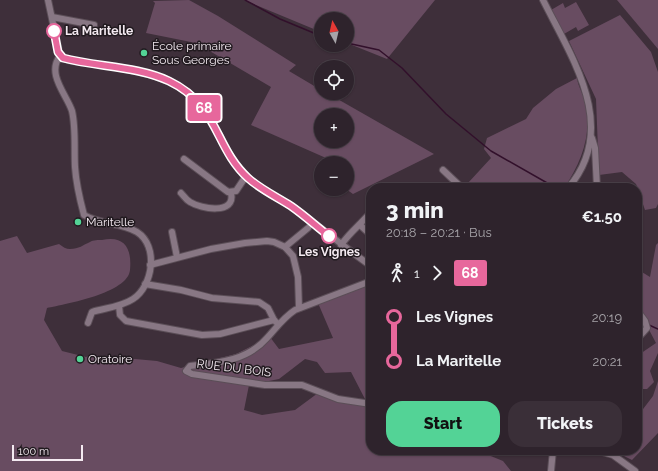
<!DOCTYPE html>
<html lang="en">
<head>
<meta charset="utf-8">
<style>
  :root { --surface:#2e232c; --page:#3a2f38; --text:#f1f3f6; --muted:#a7a4a9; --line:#494048; --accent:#53d396 }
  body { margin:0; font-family:Raleway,sans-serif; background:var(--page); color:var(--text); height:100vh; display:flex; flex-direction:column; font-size:15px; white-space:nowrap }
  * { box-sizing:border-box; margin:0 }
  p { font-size:13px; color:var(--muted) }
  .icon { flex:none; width:22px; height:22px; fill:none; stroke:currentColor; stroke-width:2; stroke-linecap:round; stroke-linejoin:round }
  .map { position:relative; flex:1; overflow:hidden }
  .side { position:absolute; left:366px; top:183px; width:276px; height:272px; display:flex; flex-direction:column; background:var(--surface); border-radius:16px; box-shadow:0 1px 3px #0004,0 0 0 1px var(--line) }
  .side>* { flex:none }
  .badge { padding:0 8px; border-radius:3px; font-size:14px; line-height:26px }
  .needle { width:26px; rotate:352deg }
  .tools { position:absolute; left:314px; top:12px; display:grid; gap:8px }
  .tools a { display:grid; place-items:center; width:40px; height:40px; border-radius:50%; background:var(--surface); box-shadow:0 1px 3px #0004,0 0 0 1px var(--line); font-size:20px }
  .scale { position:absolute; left:12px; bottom:10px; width:71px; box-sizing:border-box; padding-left:4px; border:2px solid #f4eaf1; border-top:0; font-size:11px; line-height:14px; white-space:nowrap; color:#f4eaf1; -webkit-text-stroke:3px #211a1f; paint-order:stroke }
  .map>.badge { position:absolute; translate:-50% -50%; box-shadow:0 0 0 2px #fff }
  .legs { display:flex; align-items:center; gap:6px; height:44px; padding:0 20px; font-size:13px }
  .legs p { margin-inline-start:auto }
  .head { display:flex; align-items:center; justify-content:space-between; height:68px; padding:0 20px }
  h1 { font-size:22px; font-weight:800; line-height:30px }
  .cta { display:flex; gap:8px; margin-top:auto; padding:8px 20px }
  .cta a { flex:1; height:46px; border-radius:16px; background:var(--accent); color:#111; font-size:16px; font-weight:800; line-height:46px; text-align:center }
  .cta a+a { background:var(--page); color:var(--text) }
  ul { padding:0 20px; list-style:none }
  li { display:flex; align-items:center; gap:14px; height:44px; font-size:15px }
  li i { display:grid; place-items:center; width:6px; height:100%; margin:0 5px; background:currentColor }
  li i::after { content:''; width:10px; height:10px; margin:-5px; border:3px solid; border-radius:50%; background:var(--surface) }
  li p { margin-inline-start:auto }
  li:first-child i { background:linear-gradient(#0000 50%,currentColor 0) }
  li:last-child i { background:linear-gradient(currentColor 50%,#0000 0) }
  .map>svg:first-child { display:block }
</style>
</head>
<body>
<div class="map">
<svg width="658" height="471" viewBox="0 0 658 471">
  <rect width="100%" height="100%" fill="#3e2f3a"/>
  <!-- green -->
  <g fill="#684c61" fill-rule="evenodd">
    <path d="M189,0L218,16L296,65L289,71L321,90V93H327L434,154L353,194L346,189L347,163H323L326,158L251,125L271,87L196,43L146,33L155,3L153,1ZM321,115H347V141H321Z"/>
    <polygon points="244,0 435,0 387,59 347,43 347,19 321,19 321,32"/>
    <polygon points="617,0 658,0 658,49"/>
    <polygon points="576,2 589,25 578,31 576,27 564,34 551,10 563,3 565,8"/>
    <polygon points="620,15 651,52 658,72 658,204 656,208 645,210 636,184 622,172 599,175 596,99 569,41"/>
    <path d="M577,78C578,87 584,95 586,104C592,135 581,163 564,188H473L468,183L491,158L484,149L487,138L526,119L533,108L556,89Z"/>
    <path d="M17,236L27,253L59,244C63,247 66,249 70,249C79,249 83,245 90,242C93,240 99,240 102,240C125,235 132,249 130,270C128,293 66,304 47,308L44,320L62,351L86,357L91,355L157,361L181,368L236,354L270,337L279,349L333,338L318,303L371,283V450H476L503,461L511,471H0V241ZM305,359L317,362L325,373L351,372L366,401L318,393L295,410L262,415L244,410L249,385L279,379Z"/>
    <polygon points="658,243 658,353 650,371 654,382 647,389 643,389 637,385 638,360 637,356 656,343 637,307 637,269 650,277 656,245"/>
    <polygon points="658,381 658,433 632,460 612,450 637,450 637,417 653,396"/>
  </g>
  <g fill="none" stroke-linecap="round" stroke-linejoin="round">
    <!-- stream -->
    <g stroke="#32102b" stroke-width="1.5">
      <polyline points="245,0 280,19 321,36"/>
      <polyline points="347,43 379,50 402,68 446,114 491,151 556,188"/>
      <polyline points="649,325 658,329"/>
    </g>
    <defs>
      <g id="minor">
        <path d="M48,0L60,56L68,60C116,69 178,68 208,114C221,135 229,161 248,178C260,189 276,197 291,206C318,225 344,247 371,266"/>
        <path d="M543,0C572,58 620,128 568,188"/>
        <polyline points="52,17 94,25 93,32"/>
        <path d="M60,56C46,74 67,95 72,111C76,128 74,149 75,167C76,183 80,200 84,215C101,225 121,222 137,232C159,246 153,286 133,299C121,307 105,308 92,312L88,323"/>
        <polyline points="592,138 595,148 597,188"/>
        <polyline points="184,159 228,192 236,191 246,176"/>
        <polyline points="443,170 462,188"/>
        <path d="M181,193C184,196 186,200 190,202C201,209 236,215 231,193"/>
        <polyline points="360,225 371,235"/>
        <polyline points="172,232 177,257"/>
        <path d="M341,245C350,232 361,224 371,212"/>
        <polyline points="285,247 308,228"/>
        <polyline points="150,265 211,249 245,243 267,241 274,242 285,247 293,256 298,277 299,308"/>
        <path d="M371,281L295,310C283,318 277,327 267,338C247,361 218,363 190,366L186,371L192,374L265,385H302L338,399L371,404"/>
        <polyline points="145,284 181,290 212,298 259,302 268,308 274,320"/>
        <polyline points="119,306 120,315 126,321 202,335 220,334 274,320 278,324"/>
        <polyline points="637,310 645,321 647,328 637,339"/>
        <polyline points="595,450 613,455 635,471"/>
        <polyline points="551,471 553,450"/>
      </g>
    </defs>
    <!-- minor casing -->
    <use href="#minor" stroke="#5b4e57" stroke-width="8"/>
    <!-- minor -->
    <use href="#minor" stroke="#887784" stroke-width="6"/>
  </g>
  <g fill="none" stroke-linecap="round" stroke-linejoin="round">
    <defs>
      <path id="line-1" d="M54,31L58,52L63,58C97,67 137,66 169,81C219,105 214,147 248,178C260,189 277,197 291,206C304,215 316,226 329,236"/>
    </defs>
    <!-- line-1 casing -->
    <use href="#line-1" stroke="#fff" stroke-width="9"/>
    <!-- line-1 -->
    <use href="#line-1" stroke="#e7679c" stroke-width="6"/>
  </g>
  <!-- markers -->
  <g fill="#fff" stroke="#e7679c" stroke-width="2">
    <circle cx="54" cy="31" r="7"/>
    <circle cx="329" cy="236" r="7"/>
  </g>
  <g fill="#53d396" stroke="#211a1f" stroke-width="1.5">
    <circle cx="144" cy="53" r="4"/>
    <circle cx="78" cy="222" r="4"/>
    <circle cx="80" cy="359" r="4"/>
  </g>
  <g text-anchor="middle" stroke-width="3" stroke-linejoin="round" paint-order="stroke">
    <!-- stop labels -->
    <g font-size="12" font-weight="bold" fill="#f4eaf1" stroke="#211a1f" text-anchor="start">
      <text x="65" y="35">La Maritelle</text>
      <text x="329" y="256" text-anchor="middle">Les Vignes</text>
    </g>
    <!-- poi labels -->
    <g font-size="12" fill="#f4eaf1" stroke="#211a1f" text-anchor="start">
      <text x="152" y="50">École primaire<tspan x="152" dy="14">Sous Georges</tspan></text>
      <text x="86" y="226">Maritelle</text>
      <text x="88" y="363">Oratoire</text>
    </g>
    <!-- street labels -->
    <g font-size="12" fill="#f4eaf1" stroke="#211a1f">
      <text transform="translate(234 368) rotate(7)" y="4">RUE DU BOIS</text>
    </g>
  </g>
</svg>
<div class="tools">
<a><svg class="needle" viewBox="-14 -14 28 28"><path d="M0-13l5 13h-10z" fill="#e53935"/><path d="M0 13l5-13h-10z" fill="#a7a4a9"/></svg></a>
<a><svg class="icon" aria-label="locate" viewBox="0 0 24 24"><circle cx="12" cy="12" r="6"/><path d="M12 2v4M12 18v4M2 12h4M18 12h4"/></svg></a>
<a>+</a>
<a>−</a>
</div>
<div class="scale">100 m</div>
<b class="badge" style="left:204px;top:108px;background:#e7679c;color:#fff">68</b>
<section class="side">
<div class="head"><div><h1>3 min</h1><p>20:18 – 20:21 · Bus</p></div><b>€1.50</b></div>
<div class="legs"><svg class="icon" aria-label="walk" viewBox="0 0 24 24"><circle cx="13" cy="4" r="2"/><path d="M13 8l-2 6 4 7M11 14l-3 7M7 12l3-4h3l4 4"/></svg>1<svg class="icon" aria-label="forward" viewBox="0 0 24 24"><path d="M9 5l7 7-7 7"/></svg><b class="badge" style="background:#e7679c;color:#fff">68</b></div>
<ul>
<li><i style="color:#e7679c"></i><b>Les Vignes</b><p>20:19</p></li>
<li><i style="color:#e7679c"></i><b>La Maritelle</b><p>20:21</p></li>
</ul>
<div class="cta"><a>Start</a><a>Tickets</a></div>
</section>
</div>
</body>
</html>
